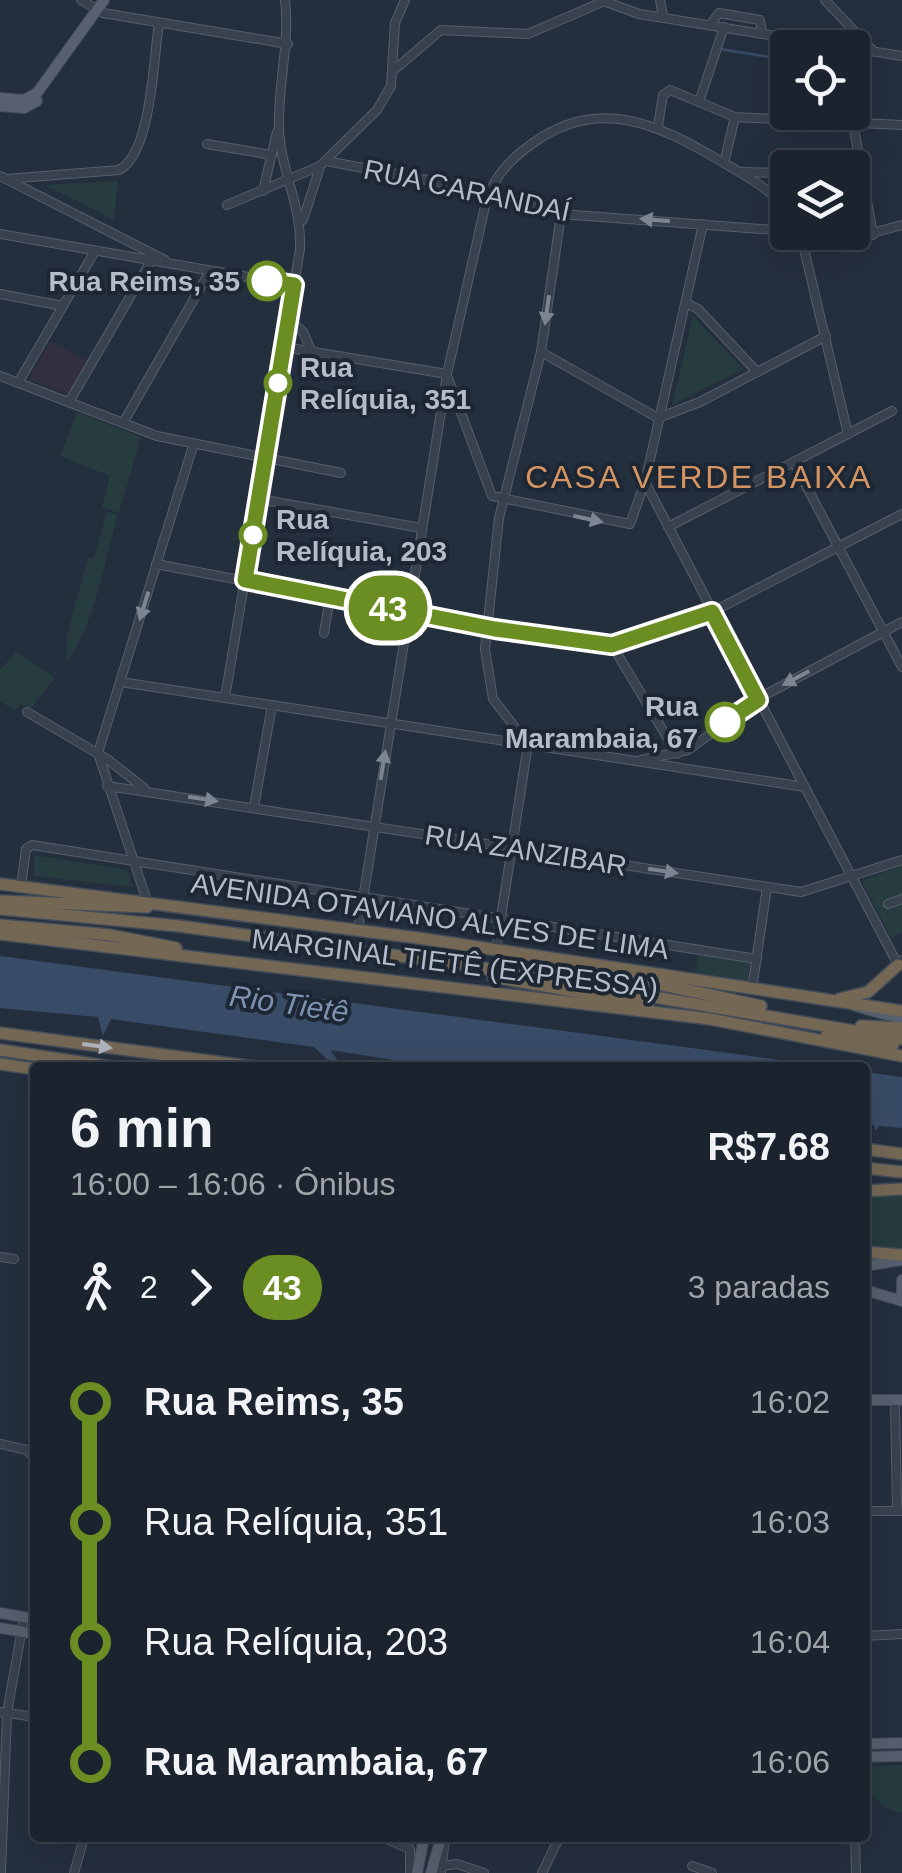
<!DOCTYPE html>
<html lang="pt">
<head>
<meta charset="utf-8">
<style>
  :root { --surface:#1b232e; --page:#282f3a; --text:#f1f3f6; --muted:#a0a4aa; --line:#39404a }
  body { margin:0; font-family:Helvetica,sans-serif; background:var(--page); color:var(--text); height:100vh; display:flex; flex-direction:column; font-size:38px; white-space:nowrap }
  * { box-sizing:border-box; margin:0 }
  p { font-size:32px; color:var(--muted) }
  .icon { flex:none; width:55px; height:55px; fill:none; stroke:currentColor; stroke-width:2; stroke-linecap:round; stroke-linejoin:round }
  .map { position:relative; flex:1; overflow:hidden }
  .drawer { position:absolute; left:30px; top:1062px; width:840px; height:780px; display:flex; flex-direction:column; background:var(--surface); border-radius:10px; box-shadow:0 10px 40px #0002,0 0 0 2px var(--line) }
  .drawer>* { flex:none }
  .badge { padding:0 20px; border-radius:32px; font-size:35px; line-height:65px }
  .buttons { position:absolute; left:770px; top:30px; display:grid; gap:20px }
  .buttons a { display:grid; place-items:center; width:100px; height:100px; border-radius:10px; background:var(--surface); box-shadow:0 10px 40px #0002,0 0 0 2px var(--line); font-size:50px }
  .map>.badge { position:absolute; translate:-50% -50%; box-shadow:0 0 0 5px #fff }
  .legs { display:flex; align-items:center; gap:15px; height:110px; padding:0 40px; font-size:32px }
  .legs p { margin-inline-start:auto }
  .headline { display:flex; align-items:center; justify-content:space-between; height:170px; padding:0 40px }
  h1 { font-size:55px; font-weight:600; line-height:75px }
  ul { padding:0 40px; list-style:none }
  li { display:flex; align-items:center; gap:35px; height:120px; font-size:38px }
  li i { display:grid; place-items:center; width:15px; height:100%; margin:0 12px; background:currentColor }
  li i::after { content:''; width:25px; height:25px; margin:-12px; border:8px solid; border-radius:50%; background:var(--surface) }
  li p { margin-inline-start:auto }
  li:first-child i { background:linear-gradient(#0000 50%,currentColor 0) }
  li:last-child i { background:linear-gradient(currentColor 50%,#0000 0) }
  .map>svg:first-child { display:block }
</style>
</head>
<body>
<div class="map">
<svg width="902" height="1873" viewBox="0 0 902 1873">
  <rect width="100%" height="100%" fill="#242f3e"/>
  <!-- medical -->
  <polygon fill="#32303f" points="51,341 87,361 68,394 29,379"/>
  <!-- green -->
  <g fill="#263c3f">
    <polygon points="118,181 114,220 45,185"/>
    <polygon points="693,316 743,369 672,405"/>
    <polygon points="77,412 141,437 119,513 102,507 110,476 60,456"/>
    <path d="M107,512L118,515C103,566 97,617 67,663V634L88,558H94Z"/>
    <polygon points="16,652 55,678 30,709 21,704 15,711 0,701 0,670"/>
    <polygon points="34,855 127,870 133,887 34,876"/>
    <polygon points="902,865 902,932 891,938 862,881"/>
    <polygon points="699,951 751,961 747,983 695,974"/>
    <polygon points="902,1194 902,1249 865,1247 865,1195"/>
    <path d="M902,1765V1813C882,1809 880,1803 865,1785V1766Z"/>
  </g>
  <!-- water -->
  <g fill="#394c67">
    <polygon points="0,956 834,1067 445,1068 330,1050 339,1062 329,1061 314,1047 111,1019 103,1036 98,1017 0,1008"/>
    <polygon points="865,1072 902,1077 902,1128 879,1126 876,1131 874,1125 865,1123"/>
  </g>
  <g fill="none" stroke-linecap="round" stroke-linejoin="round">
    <!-- stream -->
    <polyline stroke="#394c67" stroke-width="2.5" points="720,49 788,60"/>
    <defs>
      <g id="minor">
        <polyline points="81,0 103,13 288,44"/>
        <polyline points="601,0 639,14 849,48"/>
        <polyline points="660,0 663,17"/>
        <polyline points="825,0 873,51"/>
        <polyline points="710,25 719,13 760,20 762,34"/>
        <polyline points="852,48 902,56"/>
        <polyline points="394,70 441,30 528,34 607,0"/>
        <polyline points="699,102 724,27"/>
        <polyline points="853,123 873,235"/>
        <polyline points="658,126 663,95 670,90 735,117 902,125"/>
        <polyline points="207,144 272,155"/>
        <polyline points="326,161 480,190 561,214 788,231"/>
        <polyline points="724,163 735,117"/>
        <polyline points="742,172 788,173"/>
        <polyline points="0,176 165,260"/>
        <path d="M6,179L119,170C152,153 153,59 159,24"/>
        <polyline points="263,191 277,132"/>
        <polyline points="227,205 320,166 377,110 391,86 395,23 405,0"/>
        <polyline points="303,220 320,167"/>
        <polyline points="800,232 848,434"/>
        <polyline points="809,232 860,236 902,225"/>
        <polyline points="0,234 294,285"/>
        <polyline points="0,294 63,306"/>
        <polyline points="686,303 698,309 757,372"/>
        <polyline points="288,318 303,332 312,352"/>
        <polyline points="284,347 447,374"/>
        <polyline points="541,352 658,418"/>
        <polyline points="0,376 157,436 341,473"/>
        <polyline points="448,378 492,496 630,524 645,482 703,224"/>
        <polyline points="18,383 95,251"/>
        <polyline points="69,402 152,259"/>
        <polyline points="658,418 700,402 826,336"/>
        <polyline points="123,423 210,271"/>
        <polyline points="794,463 902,667"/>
        <polyline points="645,482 898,965 902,960"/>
        <polyline points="259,499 421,528"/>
        <polyline points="668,527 892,411"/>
        <polyline points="156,564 495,629 612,645 712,612 902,514"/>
        <polyline points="324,633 330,597"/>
        <polyline points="612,645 677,754"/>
        <polyline points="121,682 805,787"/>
        <path d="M225,698L300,249C302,204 279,167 279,126C278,83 290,43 285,0"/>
        <polyline points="27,712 107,759 144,788"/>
        <polyline points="528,744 493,699 485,649 499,518 541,352 561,214"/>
        <polyline points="641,760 688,750 763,696 902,622"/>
        <polyline points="107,786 801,892 902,860"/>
        <polyline points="254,807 272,705"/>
        <polyline points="21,886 26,849 32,845 757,959"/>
        <polyline points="147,901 98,753 193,446"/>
        <polyline points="888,904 902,899"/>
        <path d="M358,930L447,374L486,202C494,176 511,158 533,143C599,96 657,124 719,160C743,174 769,188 788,210"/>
        <polyline points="496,949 528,744"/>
        <polyline points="752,989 767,887"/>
        <polyline points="0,1257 14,1259"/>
        <polyline points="895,1400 897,1511"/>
        <polyline points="0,1444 27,1450 34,1458"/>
        <polyline points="865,1511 900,1511"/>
        <polyline points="865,1636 902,1634"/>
        <polyline points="0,1712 35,1717"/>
        <polyline points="384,1838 410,1849 410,1873"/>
        <polyline points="855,1838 856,1873"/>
        <polyline points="442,1866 457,1864 484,1873"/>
        <polyline points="692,1866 712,1873"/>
        <polyline points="1,1873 7,1713 24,1617"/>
        <polyline points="74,1873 84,1838"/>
        <polyline points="441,1873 445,1838"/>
        <polyline points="542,1873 559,1838"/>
      </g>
      <g id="major">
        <polyline points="0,98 24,100 37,93 104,0"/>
        <polyline points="0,106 24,108 37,101"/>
        <polyline points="855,1006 902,1019"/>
        <polyline points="865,1266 902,1260"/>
        <polyline points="902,1280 902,1294"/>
        <polyline points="865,1290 902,1301"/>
        <polyline points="865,1400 902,1400"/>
        <polyline points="0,1613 35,1619"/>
        <polyline points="0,1628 35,1634"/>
        <polyline points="865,1744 902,1743"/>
        <polyline points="865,1757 902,1756"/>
        <polyline points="417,1873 424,1838"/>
        <polyline points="431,1873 441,1838"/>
      </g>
      <g id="highway">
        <polyline points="0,884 418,938 902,1011"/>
        <polyline points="0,901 147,907"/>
        <polyline points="0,909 179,926 465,965 902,1039"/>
        <polyline points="0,925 110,935 176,948"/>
        <polyline points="0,934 710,1019 902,1056"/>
        <polyline points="603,972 761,1006"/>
        <polyline points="493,977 648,1004"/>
        <polyline points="839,999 868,992 898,965"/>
        <polyline points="861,1026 902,1028"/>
        <polyline points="0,1033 264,1068"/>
        <polyline points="827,1035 893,1045"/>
        <polyline points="0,1050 119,1068"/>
        <polyline points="0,1064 35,1069"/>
        <polyline points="865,1149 902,1154"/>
        <polyline points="865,1168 902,1172"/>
        <polyline points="865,1191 902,1189"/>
        <polyline points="865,1252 902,1255"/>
      </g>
    </defs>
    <!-- minor casing -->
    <use href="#minor" stroke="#565f6c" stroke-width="10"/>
    <!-- major casing -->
    <use href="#major" stroke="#414a57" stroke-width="12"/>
    <!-- highway casing -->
    <use href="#highway" stroke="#434c59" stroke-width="14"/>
    <!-- minor -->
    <use href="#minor" stroke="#38414e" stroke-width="8"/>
    <!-- major -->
    <use href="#major" stroke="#56606e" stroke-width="10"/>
    <!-- highway -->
    <use href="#highway" stroke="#746855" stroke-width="11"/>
  </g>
  <!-- one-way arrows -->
  <defs><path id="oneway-solid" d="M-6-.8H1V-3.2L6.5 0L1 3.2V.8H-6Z" transform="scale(2.5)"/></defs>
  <g fill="#7c8592">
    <use href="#oneway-solid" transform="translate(655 220) rotate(-175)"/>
    <use href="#oneway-solid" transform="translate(547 310) rotate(98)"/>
    <use href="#oneway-solid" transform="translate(588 519) rotate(12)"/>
    <use href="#oneway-solid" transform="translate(144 606) rotate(107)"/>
    <use href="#oneway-solid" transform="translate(796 678) rotate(152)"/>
    <use href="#oneway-solid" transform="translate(383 765) rotate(-81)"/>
    <use href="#oneway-solid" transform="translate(203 799) rotate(9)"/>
    <use href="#oneway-solid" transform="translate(663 871) rotate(9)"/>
  </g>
  <use fill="#aeb4bd" href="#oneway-solid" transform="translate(97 1046) rotate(8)"/>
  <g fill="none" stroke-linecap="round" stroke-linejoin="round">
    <defs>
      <polyline id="line-1" points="267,281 294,285 245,580 495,629 612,645 712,612 758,700 725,722"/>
    </defs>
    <!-- line-1 casing -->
    <use href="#line-1" stroke="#fff" stroke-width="22"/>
    <!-- line-1 -->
    <use href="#line-1" stroke="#6b8e23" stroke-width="15"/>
  </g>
  <!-- markers -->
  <g fill="#fff" stroke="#6b8e23" stroke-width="5">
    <circle cx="267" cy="281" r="18"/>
    <circle cx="278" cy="383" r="12"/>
    <circle cx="253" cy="535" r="12"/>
    <circle cx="725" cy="722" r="18"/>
  </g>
  <g text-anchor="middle" stroke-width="8" stroke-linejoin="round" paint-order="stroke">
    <!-- street labels -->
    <g font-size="28" fill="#b4bcc9" stroke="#1d2633">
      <text transform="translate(467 190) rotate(12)" y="10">RUA CARANDAÍ</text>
      <text transform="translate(526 850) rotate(9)" y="10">RUA ZANZIBAR</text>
      <text transform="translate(430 916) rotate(8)" y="10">AVENIDA OTAVIANO ALVES DE LIMA</text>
      <text transform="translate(455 963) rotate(7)" y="10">MARGINAL TIETÊ (EXPRESSA)</text>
    </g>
    <!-- stop labels -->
    <g font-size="28" font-weight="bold" fill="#b4bcc9" stroke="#1d2633" text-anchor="end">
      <text x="240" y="291">Rua Reims, 35</text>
      <text x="300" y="377" text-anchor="start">Rua<tspan x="300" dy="32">Relíquia, 351</tspan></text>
      <text x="276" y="529" text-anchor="start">Rua<tspan x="276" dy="32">Relíquia, 203</tspan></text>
      <text x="698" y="716">Rua<tspan x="698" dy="32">Marambaia, 67</tspan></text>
    </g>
    <!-- water labels -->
    <g font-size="30" font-style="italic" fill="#7c92b1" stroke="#1d2633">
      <text transform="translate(289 1004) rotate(8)" y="10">Rio Tietê</text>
    </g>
    <!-- quarter labels -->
    <g font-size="32" letter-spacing="2.5" fill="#d59563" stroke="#1d2633">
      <text x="699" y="488">CASA VERDE BAIXA</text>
    </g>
  </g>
</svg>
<div class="buttons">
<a><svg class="icon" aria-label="locate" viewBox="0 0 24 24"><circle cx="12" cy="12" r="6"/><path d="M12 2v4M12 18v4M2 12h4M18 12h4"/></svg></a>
<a><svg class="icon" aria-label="layers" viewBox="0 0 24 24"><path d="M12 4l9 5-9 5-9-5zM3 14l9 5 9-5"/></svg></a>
</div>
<b class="badge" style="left:388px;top:608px;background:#6b8e23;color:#fff">43</b>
<section class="drawer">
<div class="headline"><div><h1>6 min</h1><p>16:00 – 16:06 · Ônibus</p></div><b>R$7.68</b></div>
<div class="legs"><svg class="icon" aria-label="walk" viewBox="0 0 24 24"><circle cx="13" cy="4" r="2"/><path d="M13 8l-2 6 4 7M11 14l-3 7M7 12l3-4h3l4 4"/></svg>2<svg class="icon" aria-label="forward" viewBox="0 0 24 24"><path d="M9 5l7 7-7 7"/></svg><b class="badge" style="background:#6b8e23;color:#fff">43</b><p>3 paradas</p></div>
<ul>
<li><i style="color:#6b8e23"></i><b>Rua Reims, 35</b><p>16:02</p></li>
<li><i style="color:#6b8e23"></i><span>Rua Relíquia, 351</span><p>16:03</p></li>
<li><i style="color:#6b8e23"></i><span>Rua Relíquia, 203</span><p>16:04</p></li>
<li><i style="color:#6b8e23"></i><b>Rua Marambaia, 67</b><p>16:06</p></li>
</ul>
</section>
</div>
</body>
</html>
